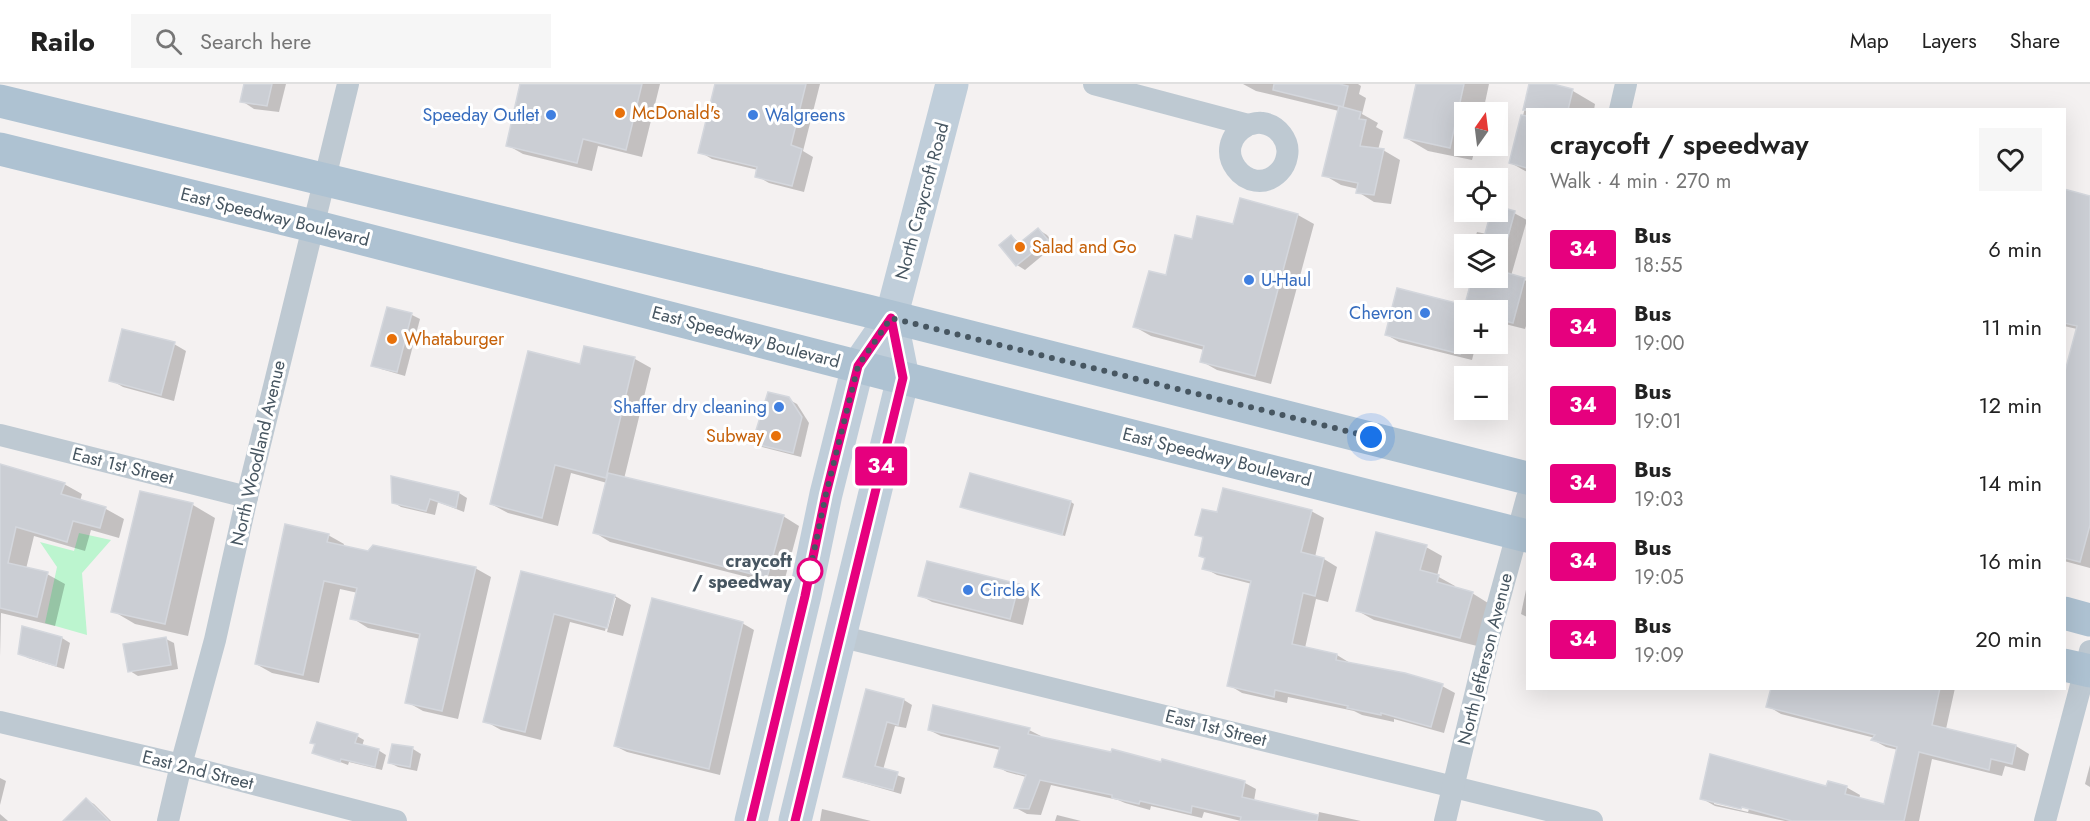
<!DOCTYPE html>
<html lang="en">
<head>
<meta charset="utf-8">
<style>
  :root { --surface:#fff; --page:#f6f6f6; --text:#222; --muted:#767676; --line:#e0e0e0 }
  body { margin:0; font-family:Jost,sans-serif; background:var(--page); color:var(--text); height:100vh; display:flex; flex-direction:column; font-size:22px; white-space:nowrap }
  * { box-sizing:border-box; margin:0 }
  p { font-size:20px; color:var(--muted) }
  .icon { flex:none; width:33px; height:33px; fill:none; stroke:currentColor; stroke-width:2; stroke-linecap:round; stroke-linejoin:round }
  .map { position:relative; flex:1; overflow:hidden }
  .drawer { position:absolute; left:1526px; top:24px; width:540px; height:582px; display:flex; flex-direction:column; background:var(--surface); border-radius:0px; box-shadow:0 6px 24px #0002 }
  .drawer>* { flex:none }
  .badge { padding:0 12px; border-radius:4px; font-size:21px; line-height:39px }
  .needle { width:39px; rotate:14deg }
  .fabs { position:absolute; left:1454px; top:18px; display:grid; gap:12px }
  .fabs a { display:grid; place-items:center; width:54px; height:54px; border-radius:0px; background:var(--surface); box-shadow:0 6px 24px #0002; font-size:30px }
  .you { position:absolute; width:30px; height:30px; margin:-15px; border:4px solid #fff; border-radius:50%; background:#1a73e8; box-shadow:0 0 0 9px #1a73e833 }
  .map>.badge { position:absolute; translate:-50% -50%; box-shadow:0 0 0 3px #fff }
  .round { display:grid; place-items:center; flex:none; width:63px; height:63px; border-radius:0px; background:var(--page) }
  .head { display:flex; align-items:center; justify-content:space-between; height:102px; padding:0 24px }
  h1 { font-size:28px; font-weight:600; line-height:45px }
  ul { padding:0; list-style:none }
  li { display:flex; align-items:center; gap:18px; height:78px; padding:0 24px }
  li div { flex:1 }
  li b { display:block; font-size:22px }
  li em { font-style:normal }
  li .badge { min-width:66px; font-weight:700; text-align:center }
  header { display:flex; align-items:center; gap:36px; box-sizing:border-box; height:84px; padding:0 30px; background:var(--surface); border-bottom:2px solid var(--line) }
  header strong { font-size:28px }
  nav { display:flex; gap:33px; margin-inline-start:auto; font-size:21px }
  .search { width:420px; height:54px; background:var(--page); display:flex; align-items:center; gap:15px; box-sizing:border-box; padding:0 21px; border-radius:0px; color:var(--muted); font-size:22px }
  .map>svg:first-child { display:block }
</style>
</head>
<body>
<header>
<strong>Railo</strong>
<div class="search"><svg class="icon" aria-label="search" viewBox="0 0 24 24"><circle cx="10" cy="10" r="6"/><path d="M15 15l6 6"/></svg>Search here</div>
<nav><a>Map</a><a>Layers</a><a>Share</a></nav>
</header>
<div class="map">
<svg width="2090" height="737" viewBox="0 0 2090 737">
  <rect width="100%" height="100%" fill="#f4f1f1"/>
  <!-- green -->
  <polygon fill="#bcf5cf" points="79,449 111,456 82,489 87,551 45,539 57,483 40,458 74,467"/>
  <!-- shadow -->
  <g fill="#0003" fill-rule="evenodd">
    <polygon points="246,0 286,0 279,28 254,25 242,17"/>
    <polygon points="522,0 660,0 642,73 598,62 592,87 523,70 507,61"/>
    <polygon points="717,0 820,0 803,67 813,73 804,108 769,99 757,92 758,86 712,75 700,68"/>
    <polygon points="1243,0 1358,0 1361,2 1359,10 1366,14 1362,30 1378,39 1376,43 1383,47 1378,66 1383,66 1400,76 1391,120 1374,118 1358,108 1358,105 1341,101 1324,91 1339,27 1256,7"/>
    <polygon points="1417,0 1489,0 1483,28 1464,28 1464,62 1476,62 1472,76 1428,67 1406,54"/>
    <polygon points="1531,0 1547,0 1573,7 1595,20 1594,26 1527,26 1527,88 1511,79"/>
    <polygon points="2064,107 2090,113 2090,484 2064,477 2064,297 2077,245 2064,242"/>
    <polygon points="1241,116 1298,131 1314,140 1271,300 1217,286 1201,277 1204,266 1151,252 1135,243 1193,156 1234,141"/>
    <polygon points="1497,124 1514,129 1527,136 1511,192 1527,197 1527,239 1525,245 1497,238 1497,226 1464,226 1464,260 1476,260 1472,276 1399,258 1387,251 1398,206 1466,223 1474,194 1497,194 1497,160 1473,160 1477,148 1487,150 1493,128 1497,128"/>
    <polygon points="1039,146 1047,151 1055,161 1025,186 1017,181 1011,152 1021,160"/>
    <polygon points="388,224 412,231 420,235 405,292 381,285 373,281"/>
    <polygon points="174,260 186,267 174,317 123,303 111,296"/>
    <polygon points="585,264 635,275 651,284 624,395 783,432 799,442 783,502 610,458 594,448 607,399 571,389 558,442 508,429 491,420 581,282"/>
    <polygon points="788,315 797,320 809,339 801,373 762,363 754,358"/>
    <polygon points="0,381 64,400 82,410 80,417 106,425 124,435 119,454 91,446 85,467 34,452 26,485 47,490 65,500 55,542 1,529 0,573"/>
    <polygon points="141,408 193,421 215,434 188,552 135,540 113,527"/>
    <polygon points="459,409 467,414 464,428 438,418 435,431 401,423 393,418"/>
    <polygon points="1071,418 1074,420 1065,452 965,424"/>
    <polygon points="1311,427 1324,434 1315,473 1324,475 1337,483 1328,518 1316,515 1305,564 1337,571 1350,579 1442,602 1455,609 1444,649 1394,635 1394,638 1362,631 1354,627 1288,613 1287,619 1242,609 1229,601 1252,500 1217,491 1204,484 1206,475 1201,472 1205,455 1197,450 1218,430"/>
    <polygon points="328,451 344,460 343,463 475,484 491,493 458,635 423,627 407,618 421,555 368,544 352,534 358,509 340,505 319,599 272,589 256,580"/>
    <polygon points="1426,463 1442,472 1437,492 1455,502 1454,504 1472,509 1488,519 1477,562 1374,536 1358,527"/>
    <polygon points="522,489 615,512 631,521 623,552 607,548 616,514 613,514 605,547 570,538 541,656 501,646 485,637"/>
    <polygon points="1018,501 1031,508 1023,541 932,518 920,511"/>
    <polygon points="1527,501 1527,533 1521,530"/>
    <polygon points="742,539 754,546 720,691 627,668 615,662"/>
    <polygon points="23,544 62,554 70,559 64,585 28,574 20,569"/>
    <polygon points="166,555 174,559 178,585 138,592 130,587"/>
    <path d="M1772,604H1955L1946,645L2016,662L2029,670L2025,687L2005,682L2002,692L1932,675L1919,737H1785L1715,722L1701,714L1846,703L1860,711L1859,715L1885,722L1898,666L1886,663L1873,656L1875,654L1781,630L1768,622ZM1714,717L1749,725L1748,728L1714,720Z"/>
    <polygon points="867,607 904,616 912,621 906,644 895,642 883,686 905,694 901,710 853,696 845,692"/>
    <polygon points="929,646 1029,646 1041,652 1040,654 1245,699 1256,705 1254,717 1318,733 1319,728 1361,737 1241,737 1204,728 1202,734 1151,722 1150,726 1125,719 1118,716 1051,701 1041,731 1027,730 1016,724 1026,693 1007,688 996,682 1000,666 941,652"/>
    <polygon points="357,652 364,656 362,662 378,666 386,671 382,686 349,678 348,681 314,668"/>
    <polygon points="413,665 421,670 417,687 398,683 390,679"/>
    <polygon points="2090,681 2090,703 2085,700"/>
    <polygon points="0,694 6,697 0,721"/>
    <polygon points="86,716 94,720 111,737 66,737"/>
    <polygon points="822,725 871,737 820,737"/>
    <polygon points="0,730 8,737 0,737"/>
    <polygon points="1057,731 1081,737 1055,737"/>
  </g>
  <!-- building -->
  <g fill="#cbced4" stroke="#d4d7dd" stroke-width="1.5">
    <polygon points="244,0 272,0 267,22 240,18"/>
    <polygon points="520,0 642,0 626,66 583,55 577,79 506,62"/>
    <polygon points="715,0 806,0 791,61 802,65 792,102 755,93 757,83 698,69"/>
    <polygon points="1274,0 1339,0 1348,2 1343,23 1273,6"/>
    <polygon points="1416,0 1464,0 1450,64 1404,54"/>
    <polygon points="1529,0 1553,0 1573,5 1568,26 1523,26"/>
    <polygon points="1339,22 1361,28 1359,35 1366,36 1360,62 1384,65 1374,111 1356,109 1358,99 1322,92"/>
    <polygon points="1521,31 1527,32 1527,84 1509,79"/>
    <polygon points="2064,105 2090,112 2090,441 2080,478 2064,474 2064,291 2077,242 2064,239"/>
    <polygon points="1240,114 1298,130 1255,292 1200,278 1204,262 1133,243 1149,187 1166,191 1175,151 1192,155 1197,132 1233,140"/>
    <polygon points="1497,122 1515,127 1506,160 1482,160 1491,128 1497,128"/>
    <polygon points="1038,144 1048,156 1016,182 999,161 1011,151 1018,160"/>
    <polygon points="1497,186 1525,194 1513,239 1497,235 1497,226 1464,226 1464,253 1460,270 1385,251 1397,204 1464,221 1464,224 1472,194 1497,194"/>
    <polygon points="387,223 412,229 397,288 371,282"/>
    <polygon points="122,245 175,258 161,311 109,297"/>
    <polygon points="584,262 635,273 606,394 555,381 542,434 490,420 528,267 580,280"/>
    <polygon points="768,308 789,313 802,333 793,369 752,359"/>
    <polygon points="0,380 65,399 61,410 106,423 100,444 73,437 67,458 16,443 8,479 48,488 37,533 0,524"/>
    <polygon points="608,389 784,431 767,494 593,449"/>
    <polygon points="970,389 1071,417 1062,451 960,423"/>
    <polygon points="391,392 459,408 456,424 430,415 426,427 392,419"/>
    <polygon points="1223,404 1312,426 1301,468 1324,474 1315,512 1303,509 1292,560 1337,570 1336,576 1405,589 1443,600 1431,643 1381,629 1381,631 1347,624 1348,622 1275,606 1274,613 1227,602 1251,497 1202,485 1205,474 1199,472 1203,453 1195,451 1202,425 1217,428"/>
    <polygon points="140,407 193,419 165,540 111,528"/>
    <polygon points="285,440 329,450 327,458 368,467 373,461 476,483 442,627 405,619 420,550 350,535 357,504 324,497 303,591 255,580"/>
    <polygon points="1376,448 1427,461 1420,486 1439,491 1437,498 1473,508 1460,554 1356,527"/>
    <polygon points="927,477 1019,500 1010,535 918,512"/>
    <polygon points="521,487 615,511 607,544 554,530 525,648 483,638"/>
    <polygon points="652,514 743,538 709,685 614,662"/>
    <polygon points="22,542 62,553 56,582 18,570"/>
    <polygon points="166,553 171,581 128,588 123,560"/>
    <polygon points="1771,604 1940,604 1932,641 2016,661 2012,680 1991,675 1989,686 1919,668 1904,737 1792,737 1742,723 1741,725 1700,715 1710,670 1826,702 1828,697 1847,702 1845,710 1884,720 1897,663 1871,656 1875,651 1766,623"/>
    <polygon points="866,605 904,615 898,641 887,638 875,682 898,688 893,706 843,693"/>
    <polygon points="933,621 1030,644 1028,650 1111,668 1112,665 1161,678 1162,675 1245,697 1242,713 1318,731 1317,737 1240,737 1241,733 1192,722 1191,729 1140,717 1139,720 1112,714 1112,711 1040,696 1029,725 1014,724 1026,691 994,683 1000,663 928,646"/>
    <polygon points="317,638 358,650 355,659 379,665 375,683 341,675 340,678 312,669 315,660 310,659"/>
    <polygon points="392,660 413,663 410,683 388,679"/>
    <polygon points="86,714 109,737 63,737"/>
  </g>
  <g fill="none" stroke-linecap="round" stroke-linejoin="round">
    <!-- minor -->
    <g stroke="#bec9d2" stroke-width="22">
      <path d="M1094,0L1248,41C1252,40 1258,38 1262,39C1278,41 1290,57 1287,72C1286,78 1283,84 1279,88C1249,118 1205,64 1248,41"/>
      <polyline points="1620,26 1626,0"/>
      <polyline points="0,351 247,413"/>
      <polyline points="839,552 1592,737"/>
      <polyline points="0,638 181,681 396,737"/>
      <polyline points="168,737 181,681 215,556 247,413 348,0"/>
      <polyline points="1445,737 1490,549 1527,414"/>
      <polyline points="2045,737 2090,567"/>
    </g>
    <!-- secondary -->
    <g stroke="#c0ceda" stroke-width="33">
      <polyline points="751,737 805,511 826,410 858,282 891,234 952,0"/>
      <polyline points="795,737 903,294 891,234"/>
    </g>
    <!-- primary -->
    <g stroke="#aec2d2" stroke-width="33">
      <polyline points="0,17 868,227 1527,394"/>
      <polyline points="0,65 313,142 903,294 1527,452"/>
      <polyline points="2064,529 2090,536"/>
      <polyline points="2064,581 2090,587"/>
    </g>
  </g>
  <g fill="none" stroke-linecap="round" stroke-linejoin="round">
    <defs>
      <polyline id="line" points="751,737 805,512 826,410 858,282 891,234 903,294 795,737"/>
    </defs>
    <!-- line casing -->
    <use href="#line" stroke="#fff" stroke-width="14"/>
    <!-- line -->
    <use href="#line" stroke="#e6007e" stroke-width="9"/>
    <!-- walk -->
    <polyline stroke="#475661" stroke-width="6" stroke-dasharray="0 10.8" points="810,487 809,491 826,410 858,282 891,234 1371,353"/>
  </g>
  <!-- markers -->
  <g fill="#e8710a" stroke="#fff" stroke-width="2">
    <circle cx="620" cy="29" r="6"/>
    <circle cx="1020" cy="163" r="6"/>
    <circle cx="392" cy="255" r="6"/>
    <circle cx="776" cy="352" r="6"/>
  </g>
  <g fill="#3f7fe0" stroke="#fff" stroke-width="2">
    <circle cx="551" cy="31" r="6"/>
    <circle cx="753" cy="31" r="6"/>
    <circle cx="1249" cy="196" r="6"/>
    <circle cx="1425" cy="229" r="6"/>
    <circle cx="779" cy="323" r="6"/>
    <circle cx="968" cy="506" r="6"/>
  </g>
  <circle fill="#fff" stroke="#e6007e" stroke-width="3" cx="810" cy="487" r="12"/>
  <g text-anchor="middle" stroke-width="6" stroke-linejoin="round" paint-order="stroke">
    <!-- food labels -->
    <g font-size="18" fill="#c56008" stroke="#fff" text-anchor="start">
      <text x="632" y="35">McDonald's</text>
      <text x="1032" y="169">Salad and Go</text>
      <text x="404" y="261">Whataburger</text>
      <text x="764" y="358" text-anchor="end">Subway</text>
    </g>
    <!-- shop labels -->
    <g font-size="18" fill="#366cbe" stroke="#fff" text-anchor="end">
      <text x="539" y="37">Speeday Outlet</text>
      <text x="765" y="37" text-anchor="start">Walgreens</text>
      <text x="1261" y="202" text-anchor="start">U-Haul</text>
      <text x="1413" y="235">Chevron</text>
      <text x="767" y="329">Shaffer dry cleaning</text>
      <text x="980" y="512" text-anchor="start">Circle K</text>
    </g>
    <!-- street labels -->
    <g font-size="18" fill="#475661" stroke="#fff">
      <text transform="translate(922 117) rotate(-75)" y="6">North Craycroft Road</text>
      <text transform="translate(275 133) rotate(14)" y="6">East Speedway Boulevard</text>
      <text transform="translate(746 253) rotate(15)" y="6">East Speedway Boulevard</text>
      <text transform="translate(258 369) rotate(-77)" y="6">North Woodland Avenue</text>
      <text transform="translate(1217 373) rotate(14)" y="6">East Speedway Boulevard</text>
      <text transform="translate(123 382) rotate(14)" y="6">East 1st Street</text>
      <text transform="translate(1485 575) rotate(-76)" y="6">North Jefferson Avenue</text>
      <text transform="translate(1216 644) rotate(14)" y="6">East 1st Street</text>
      <text transform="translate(198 686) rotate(14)" y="6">East 2nd Street</text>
    </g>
    <!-- stop labels -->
    <g font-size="18" font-weight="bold" fill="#475661" stroke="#fff" text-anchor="end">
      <text x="792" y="483">craycoft<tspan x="792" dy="21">/ speedway</tspan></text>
    </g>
  </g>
</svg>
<div class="fabs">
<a><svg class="needle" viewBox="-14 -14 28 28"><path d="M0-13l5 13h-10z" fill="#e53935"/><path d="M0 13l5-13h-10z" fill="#767676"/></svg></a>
<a><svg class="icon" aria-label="locate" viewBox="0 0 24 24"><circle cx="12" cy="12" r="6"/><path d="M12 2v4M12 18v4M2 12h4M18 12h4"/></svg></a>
<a><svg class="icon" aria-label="layers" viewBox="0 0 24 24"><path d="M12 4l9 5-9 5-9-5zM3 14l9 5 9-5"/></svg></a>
<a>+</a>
<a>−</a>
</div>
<div class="you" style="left:1371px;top:353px"></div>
<b class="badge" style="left:881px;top:382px;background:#e6007e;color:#fff">34</b>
<section class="drawer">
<div class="head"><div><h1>craycoft / speedway</h1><p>Walk · 4 min · 270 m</p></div><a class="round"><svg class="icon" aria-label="heart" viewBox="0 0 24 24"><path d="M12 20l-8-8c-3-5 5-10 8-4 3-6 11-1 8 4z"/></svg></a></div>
<ul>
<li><span class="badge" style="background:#e6007e;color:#fff">34</span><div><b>Bus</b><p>18:55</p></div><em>6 min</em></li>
<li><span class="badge" style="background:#e6007e;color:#fff">34</span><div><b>Bus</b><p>19:00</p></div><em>11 min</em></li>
<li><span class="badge" style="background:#e6007e;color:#fff">34</span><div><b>Bus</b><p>19:01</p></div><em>12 min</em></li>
<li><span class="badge" style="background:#e6007e;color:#fff">34</span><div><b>Bus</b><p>19:03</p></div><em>14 min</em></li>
<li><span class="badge" style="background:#e6007e;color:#fff">34</span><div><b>Bus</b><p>19:05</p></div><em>16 min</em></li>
<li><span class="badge" style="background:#e6007e;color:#fff">34</span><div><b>Bus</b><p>19:09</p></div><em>20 min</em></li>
</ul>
</section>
</div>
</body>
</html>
